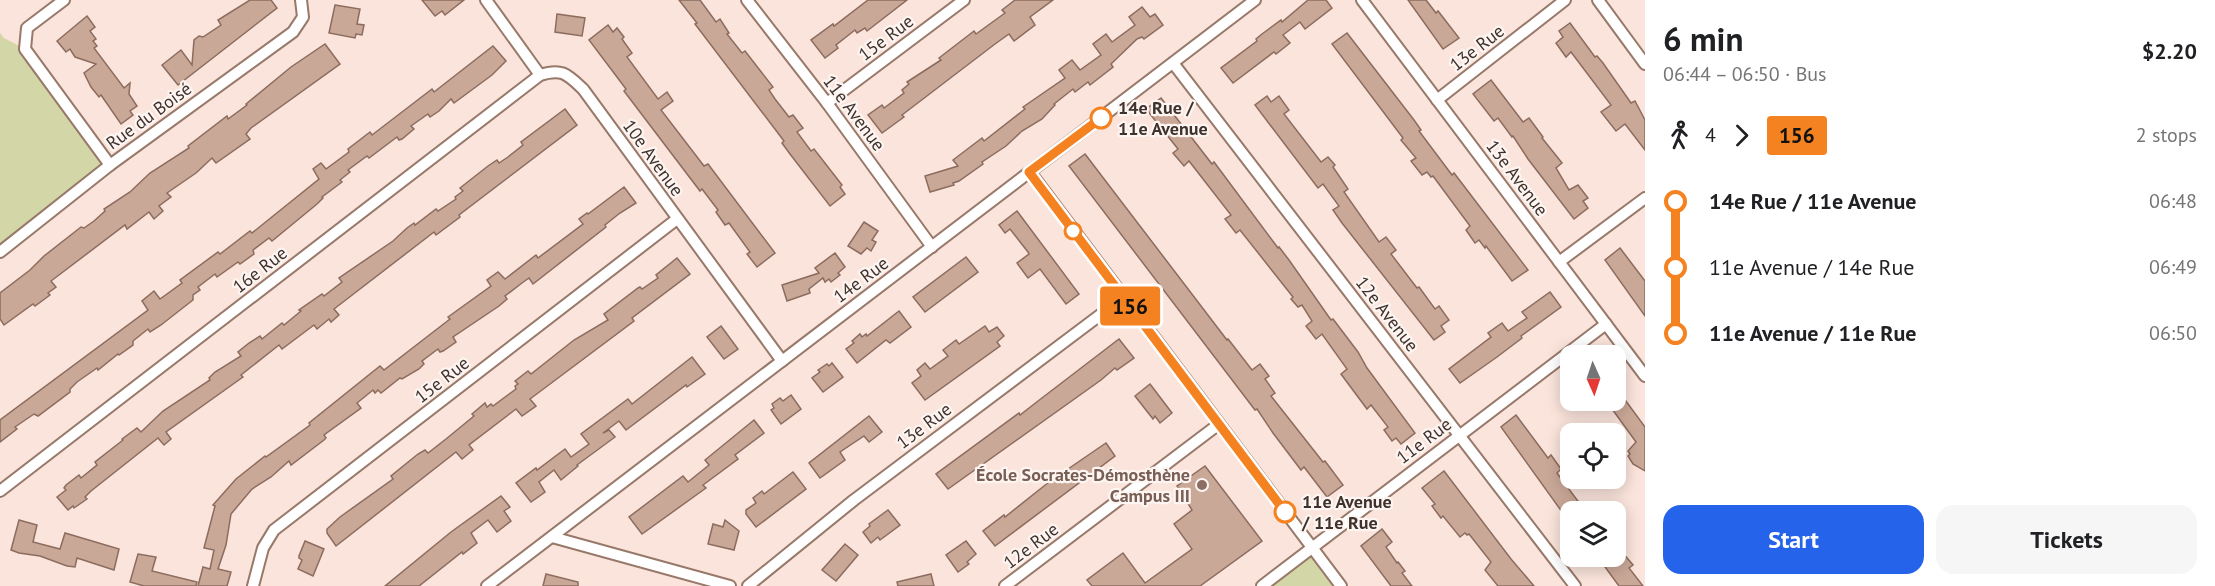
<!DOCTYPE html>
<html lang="en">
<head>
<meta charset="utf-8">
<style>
  :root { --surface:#fff; --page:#f6f6f6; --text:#202124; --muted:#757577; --accent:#2563eb }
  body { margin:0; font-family:"PT Sans",sans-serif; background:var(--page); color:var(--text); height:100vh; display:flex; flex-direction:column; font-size:22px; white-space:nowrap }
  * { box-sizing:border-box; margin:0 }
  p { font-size:20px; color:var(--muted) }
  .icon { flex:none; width:33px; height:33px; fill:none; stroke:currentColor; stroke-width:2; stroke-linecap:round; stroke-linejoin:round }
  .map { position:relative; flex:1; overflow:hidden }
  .details { display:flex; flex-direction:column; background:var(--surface); width:570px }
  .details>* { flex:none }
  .badge { padding:0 12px; border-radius:4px; font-size:21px; line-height:39px }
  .needle { width:39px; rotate:177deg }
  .tools { position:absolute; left:1560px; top:345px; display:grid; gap:12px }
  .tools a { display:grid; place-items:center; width:66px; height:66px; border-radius:12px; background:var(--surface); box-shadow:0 3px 15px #0003; font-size:30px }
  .map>.badge { position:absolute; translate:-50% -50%; box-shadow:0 0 0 3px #fff }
  .legs { display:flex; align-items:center; gap:9px; height:66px; padding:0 18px; font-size:20px }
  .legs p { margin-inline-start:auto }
  .summary { display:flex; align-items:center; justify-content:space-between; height:102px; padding:0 18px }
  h1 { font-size:33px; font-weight:700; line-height:45px }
  .action { display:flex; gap:12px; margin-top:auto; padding:12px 18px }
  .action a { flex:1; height:69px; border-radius:18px; background:var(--accent); color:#fff; font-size:24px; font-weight:700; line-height:69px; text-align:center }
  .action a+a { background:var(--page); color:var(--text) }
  ul { padding:0 18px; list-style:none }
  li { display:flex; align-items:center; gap:21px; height:66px; font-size:22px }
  li i { display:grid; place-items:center; width:9px; height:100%; margin:0 8px; background:currentColor }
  li i::after { content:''; width:15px; height:15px; margin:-8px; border:4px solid; border-radius:50%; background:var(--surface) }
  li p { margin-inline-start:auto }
  li:first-child i { background:linear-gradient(#0000 50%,currentColor 0) }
  li:last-child i { background:linear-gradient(currentColor 50%,#0000 0) }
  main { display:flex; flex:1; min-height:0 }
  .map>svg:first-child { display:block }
</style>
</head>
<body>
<main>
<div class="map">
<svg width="1645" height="586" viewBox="0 0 1645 586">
  <rect width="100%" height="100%" fill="#fae4db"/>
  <!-- green -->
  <g fill="#d3d6a7">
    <polygon points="0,33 4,38 25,49 110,165 0,252"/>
    <polygon points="1312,547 1341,586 1262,586"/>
  </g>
  <!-- building -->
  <g fill="#caa898" stroke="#8c6c5e" stroke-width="1.5">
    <polygon points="250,0 271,0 277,8 178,85 162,65 181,50 192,65 194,40 199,36 203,37 221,25 218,20"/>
    <polygon points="422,0 464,0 445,15 442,11 435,16"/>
    <polygon points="679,0 700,0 716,22 720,19 729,33 727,34 742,53 745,51 773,87 769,90 775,99 789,117 793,115 803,128 797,132 811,151 814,149 842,185 840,187 845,194 830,206 790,154 782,143 784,141 695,24 697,23"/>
    <polygon points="868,0 907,0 867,31 865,28 857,33 855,30 836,45 838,48 825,58 811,40 833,24 834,26"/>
    <polygon points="1015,0 1053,0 1030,17 1035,25 1014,41 1009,34 995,44 902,115 904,117 882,133 868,115 882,105 884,108 904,93 902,90 909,84 907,82 941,60 939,58 974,31 976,34 1005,13 1002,10"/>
    <polygon points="1308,0 1326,0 1332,8 1305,29 1300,22 1283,35 1290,43 1276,54 1274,52 1233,83 1221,68 1257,41 1256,39 1262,34 1281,20 1282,22"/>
    <polygon points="1408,0 1426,0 1436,13 1438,11 1459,38 1443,49"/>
    <polygon points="335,5 360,9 357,24 364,25 362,35 356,34 355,38 329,33"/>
    <polygon points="1142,7 1150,17 1155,14 1163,25 1144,39 1142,37 1137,39 1111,64 1113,67 1090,85 1088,82 1075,92 1073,89 1054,104 1055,105 1042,119 1022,131 1006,146 982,162 983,164 959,181 953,183 954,185 930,192 925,176 958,166 953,160 982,138 984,141 1025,109 1023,107 1065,78 1059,70 1072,60 1080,70 1101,55 1093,44 1106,34 1112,42 1135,25 1129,17"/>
    <polygon points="557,14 585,18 582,36 555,32"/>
    <polygon points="87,16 95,27 90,31 96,39 93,41 97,46 94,48 124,88 130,83 129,94 137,106 130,111 133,115 121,124 101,95 99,97 91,87 84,73 96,64 75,57 70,49 66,52 57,41"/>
    <polygon points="1570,23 1595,57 1597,56 1603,63 1631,103 1635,101 1645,120 1645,150 1625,124 1616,131 1601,112 1611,105 1571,52 1566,57 1556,43 1563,37 1559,31"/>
    <polygon points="608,25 613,32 617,28 624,37 622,39 632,53 627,57 658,99 667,92 673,101 661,110 704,166 708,164 775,253 757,267 747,254 750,252 729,223 725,225 716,212 718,210 702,189 700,191 624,91 626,89 589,40"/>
    <polygon points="1347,33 1414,120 1421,130 1419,131 1452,175 1454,173 1528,270 1512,281 1486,246 1485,248 1479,240 1475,243 1466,230 1470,226 1433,176 1431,177 1427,172 1422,175 1411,161 1416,158 1401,140 1403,138 1332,44"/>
    <polygon points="325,44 340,64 251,128 246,134 250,139 216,163 212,158 196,173 167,193 171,197 159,206 163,211 154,219 149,212 127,229 125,225 51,281 56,287 48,293 50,295 35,306 33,304 4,325 0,319 0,293 30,270 44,256 81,227 84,228 94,221 105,211 104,209 130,192 150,173 189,148 188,146 227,116 228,119 247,105 246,104 291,67"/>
    <polygon points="493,46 506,61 492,75 454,103 451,99 439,111 430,117 428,114 411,126 414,129 402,139 399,140 397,137 369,158 367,156 348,170 350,172 340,180 342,182 322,197 323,198 317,204 272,241 269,238 253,250 254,254 240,264 238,262 217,277 215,274 198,287 200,290 193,295 193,300 161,325 150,332 148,329 133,341 133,345 119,355 118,354 98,370 97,368 77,382 70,389 70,392 38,416 34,414 15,427 17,429 0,442 0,420 148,310 142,301 154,291 160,299 182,283 180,280 218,252 220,254 250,231 252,233 319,179 313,169 321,163 326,169 349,152 348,149 370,132 372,135 432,89 434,92"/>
    <polygon points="1491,80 1523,122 1529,118 1543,137 1542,138 1562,163 1556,168 1569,190 1578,185 1588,198 1583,201 1588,208 1574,219 1528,159 1513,136 1512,137 1498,118 1494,121 1473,94"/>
    <polygon points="1267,96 1271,102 1279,96 1289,110 1284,114 1321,162 1328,157 1335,165 1333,167 1348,189 1344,192 1379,242 1386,237 1396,250 1391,254 1417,288 1419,287 1435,309 1439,306 1449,320 1441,326 1445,332 1434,340 1342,223 1333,210 1339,206 1323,184 1318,188 1255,105"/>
    <polygon points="1161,98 1212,164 1214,162 1278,248 1279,247 1289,260 1331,320 1333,319 1358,352 1367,368 1415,433 1401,444 1396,438 1392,441 1384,430 1388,427 1371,405 1367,409 1341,374 1347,369 1322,334 1316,339 1306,326 1312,321 1302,305 1298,307 1291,299 1293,297 1240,230 1236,233 1225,219 1231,215 1189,161 1184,166 1173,153 1178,149 1146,109"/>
    <polygon points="565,109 577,125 459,215 460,217 436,235 434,232 334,309 339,315 331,322 329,319 317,329 314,325 282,349 279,345 241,375 243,377 166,432 171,439 164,445 158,438 91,491 85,497 87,499 74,508 73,506 68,510 57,497 66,490 64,488 66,485 79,475 81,478 97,465 95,462 123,440 122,439 137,428 141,432 163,411 210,380 209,378 215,372 241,356 238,352 249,343 260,336 262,339 282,323 284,325 301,311 299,310 322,294 324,296 342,282 339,278 393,241 407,228 414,223 415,225 436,209 438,211 456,199 455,197 463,191 460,188 488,166 497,160 499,163 508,157 523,145 521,142"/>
    <polygon points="1085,154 1227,340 1228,339 1252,370 1260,364 1269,376 1265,379 1275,393 1271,396 1323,462 1325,461 1343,485 1327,497 1304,467 1301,470 1273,433 1257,409 1255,410 1069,166"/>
    <polygon points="624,187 636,203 620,213 605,225 606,227 533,284 529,278 522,283 505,296 507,299 499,306 453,337 456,342 443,351 440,352 438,349 422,361 424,364 419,369 402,379 400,378 381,393 378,390 375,393 373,390 357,403 361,408 324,435 326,438 324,440 291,465 289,461 271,477 252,489 231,514 226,545 218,569 231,572 227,586 198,586 203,567 210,569 214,550 204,548 215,506 213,505 236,479 265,456 266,457 310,425 309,423 380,366 384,370 450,319 448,317 491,286 487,280 498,272 505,279 536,255 538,258 583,224 579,219 587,213 588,214"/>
    <polygon points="1017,211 1079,294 1066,304 1040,269 1028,278 1017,263 1029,254 1028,252 1010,229 1005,233 999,225"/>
    <polygon points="864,222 878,231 872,240 876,242 871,251 867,248 861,254 848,246"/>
    <polygon points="1620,248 1645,281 1645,316 1605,260"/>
    <polygon points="835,253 845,267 838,273 840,275 831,282 829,279 825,282 823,278 809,289 810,293 787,301 782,285 819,273 815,268"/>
    <polygon points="966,257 978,272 925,312 913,297"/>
    <polygon points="677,258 690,274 632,318 634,321 530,399 536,406 522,416 516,409 469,445 473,450 462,459 456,452 336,546 327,533 327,529 340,517 393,479 391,476 418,454 425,450 428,453 446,439 474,416 472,414 485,403 487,407 491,404 493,406 516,389 515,386 518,384 515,381 528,371 531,374 574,340 608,320 604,314 638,288 640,287 642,289 658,278 656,275"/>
    <polygon points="1550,292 1561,307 1521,336 1522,338 1497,357 1460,383 1449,369 1491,337 1488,333 1502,323 1508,331 1527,318 1522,312"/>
    <polygon points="899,311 911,327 890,343 886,340 857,363 846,349 854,343 852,341 860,334 862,337 866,334 867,336"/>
    <polygon points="721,326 738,349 724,359 707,337"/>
    <polygon points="985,326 989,332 997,327 1004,336 997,342 1000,346 925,400 912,383 921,376 917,370 925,363 930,369 948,356 943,350 956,340 959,344"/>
    <polygon points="1119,339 1134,358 1117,370 1115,368 1101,380 948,489 936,474 1019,413 1020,415 1038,401"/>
    <polygon points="692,357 705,374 687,387 686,385 626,430 619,421 603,433 609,430 615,437 577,465 578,466 561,480 554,470 539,482 545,492 531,502 516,483 536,468 537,470 565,449 571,457 589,444 581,434 628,399 632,404"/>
    <polygon points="832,363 843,377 823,392 812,378 820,372 818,370 827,364 829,366"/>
    <polygon points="1150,384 1172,413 1160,423 1155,416 1153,419 1135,396"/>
    <polygon points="1620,393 1645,427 1645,471 1633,464 1628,456 1630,454 1628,451 1636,442 1607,402 1616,400 1616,396"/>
    <polygon points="791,395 801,409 781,424 771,410 774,408 772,404 780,398 783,401"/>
    <polygon points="1516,415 1548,458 1551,455 1561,469 1557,473 1586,512 1570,512 1570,523 1501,427"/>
    <polygon points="869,416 882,432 869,442 864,436 840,452 845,460 820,478 809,463"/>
    <polygon points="754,420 764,433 735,455 738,459 703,485 706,488 642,534 629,517 683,476 688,482 709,465 705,460"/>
    <polygon points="1106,443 1115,456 995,546 983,531 1004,515 1005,517 1049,482"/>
    <polygon points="1205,466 1262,541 1200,586 1092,586 1087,580 1123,553 1145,583 1192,549 1174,524 1192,510 1177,486"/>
    <polygon points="1444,471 1511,559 1534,586 1498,586 1485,570 1491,562 1469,534 1467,535 1465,533 1460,537 1443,516 1441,518 1432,506 1435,504 1422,488"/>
    <polygon points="793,472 806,489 756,527 746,514 746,510 756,503 753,498 762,491 764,494"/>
    <polygon points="501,496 510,507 504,511 511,521 497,532 488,520 471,533 477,543 463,554 462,552 419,586 385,586 451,532"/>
    <polygon points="888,510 900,525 880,540 878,537 871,543 863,532 870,526 869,524"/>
    <polygon points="19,520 37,525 33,542 60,549 65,533 119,549 114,570 77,558 75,567 67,566 40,556 19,553 11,550"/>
    <polygon points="725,520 739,531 734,550 708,544 713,524 723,527"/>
    <polygon points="1382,529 1392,542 1386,547 1397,563 1398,562 1405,571 1402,573 1412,586 1391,586 1361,546"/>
    <polygon points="305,541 324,549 313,576 298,569 302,560 299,558 299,556"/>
    <polygon points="966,541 976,554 967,562 969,564 958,572 946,555"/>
    <polygon points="845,544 858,555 836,581 822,570"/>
    <polygon points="1616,545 1633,565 1629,568 1643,586 1619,586 1597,556 1616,556"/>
    <polygon points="138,554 156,557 152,571 197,582 196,586 144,586 130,582"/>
    <polygon points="546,574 578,582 578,586 543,586"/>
    <polygon points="931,574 934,586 898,586 897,582"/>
  </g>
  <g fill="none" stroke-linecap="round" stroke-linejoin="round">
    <defs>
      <g id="street">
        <polyline points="64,0 27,28 25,49 110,165"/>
        <polyline points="486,0 540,75"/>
        <polyline points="747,0 827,103 932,247"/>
        <polyline points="1362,0 1645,376"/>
        <polyline points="1598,0 1645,64"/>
        <polyline points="1173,63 1575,586"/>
        <polyline points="1437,100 1565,0"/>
        <polyline points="827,103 964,0"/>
        <polyline points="1030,172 1341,586"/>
        <polyline points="0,252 110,165 293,32 303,17 301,0"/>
        <polyline points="1559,262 1645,198"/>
        <path d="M0,491L540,75C562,68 567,74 583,89L782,361"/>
        <polyline points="552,537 730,586"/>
        <polyline points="253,586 263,548 274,530 677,219"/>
        <polyline points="487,586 1255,0"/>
        <polyline points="748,586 854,500 1124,297"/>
        <polyline points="1005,586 1219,424"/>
        <polyline points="1262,586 1606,324"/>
      </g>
    </defs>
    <!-- street casing -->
    <use href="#street" stroke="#987869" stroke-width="14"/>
    <!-- street -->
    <use href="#street" stroke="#fff" stroke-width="10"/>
  </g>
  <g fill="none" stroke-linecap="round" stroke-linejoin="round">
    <defs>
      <polyline id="line-1" points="1101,118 1029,172 1285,512"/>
    </defs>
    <!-- line-1 casing -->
    <use href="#line-1" stroke="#fff" stroke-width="14"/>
    <!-- line-1 -->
    <use href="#line-1" stroke="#f58220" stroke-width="9"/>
  </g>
  <!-- markers -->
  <g fill="#fff" stroke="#f58220" stroke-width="3">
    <circle cx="1101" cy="118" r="10"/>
    <circle cx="1073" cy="231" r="8"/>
    <circle cx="1285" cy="512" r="10"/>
  </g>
  <circle fill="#8d6e63" stroke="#fdf5f2" stroke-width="2" cx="1202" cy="485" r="6"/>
  <g text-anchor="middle" stroke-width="4.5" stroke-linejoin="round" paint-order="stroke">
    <!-- street labels -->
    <g font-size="18" fill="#3f312b" stroke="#fdf5f2">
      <text transform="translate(886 38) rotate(-37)" y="6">15e Rue</text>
      <text transform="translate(1477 48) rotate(-38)" y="6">13e Rue</text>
      <text transform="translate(854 113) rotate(53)" y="6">11e Avenue</text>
      <text transform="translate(149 116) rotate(-36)" y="6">Rue du Boisé</text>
      <text transform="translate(653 158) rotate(54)" y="6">10e Avenue</text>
      <text transform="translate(1517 178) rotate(53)" y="6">13e Avenue</text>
      <text transform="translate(260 270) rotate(-38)" y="6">16e Rue</text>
      <text transform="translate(861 280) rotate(-37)" y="6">14e Rue</text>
      <text transform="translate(1387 314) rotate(52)" y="6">12e Avenue</text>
      <text transform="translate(442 380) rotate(-38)" y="6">15e Rue</text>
      <text transform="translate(924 426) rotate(-37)" y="6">13e Rue</text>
      <text transform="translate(1424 441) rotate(-37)" y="6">11e Rue</text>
      <text transform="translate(1031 546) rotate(-37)" y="6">12e Rue</text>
    </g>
    <!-- stop labels -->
    <g font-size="18" font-weight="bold" fill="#3f312b" stroke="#fdf5f2" text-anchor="start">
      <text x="1118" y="114">14e Rue /<tspan x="1118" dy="21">11e Avenue</tspan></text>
      <text x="1302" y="508">11e Avenue<tspan x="1302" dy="21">/ 11e Rue</tspan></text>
    </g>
    <!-- education labels -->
    <g font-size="18" font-weight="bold" fill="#785e54" stroke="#fdf5f2" text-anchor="end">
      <text x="1190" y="481">École Socrates-Démosthène<tspan x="1190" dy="21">Campus III</tspan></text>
    </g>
  </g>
</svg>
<div class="tools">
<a><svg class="needle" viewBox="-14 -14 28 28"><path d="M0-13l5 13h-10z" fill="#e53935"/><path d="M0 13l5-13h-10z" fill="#757577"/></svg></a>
<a><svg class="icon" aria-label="locate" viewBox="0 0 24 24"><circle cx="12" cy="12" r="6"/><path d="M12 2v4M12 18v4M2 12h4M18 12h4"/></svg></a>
<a><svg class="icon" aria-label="layers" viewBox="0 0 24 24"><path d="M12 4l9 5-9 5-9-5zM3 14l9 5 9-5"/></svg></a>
</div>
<b class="badge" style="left:1130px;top:306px;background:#f58220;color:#111">156</b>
</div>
<section class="details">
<div class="summary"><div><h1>6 min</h1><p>06:44 – 06:50 · Bus</p></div><b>$2.20</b></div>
<div class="legs"><svg class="icon" aria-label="walk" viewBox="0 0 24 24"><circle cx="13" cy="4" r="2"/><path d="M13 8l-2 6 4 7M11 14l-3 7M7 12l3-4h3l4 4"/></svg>4<svg class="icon" aria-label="forward" viewBox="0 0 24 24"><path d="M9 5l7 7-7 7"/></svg><b class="badge" style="background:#f58220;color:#111">156</b><p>2 stops</p></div>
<ul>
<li><i style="color:#f58220"></i><b>14e Rue / 11e Avenue</b><p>06:48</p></li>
<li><i style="color:#f58220"></i><span>11e Avenue / 14e Rue</span><p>06:49</p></li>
<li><i style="color:#f58220"></i><b>11e Avenue / 11e Rue</b><p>06:50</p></li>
</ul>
<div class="action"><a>Start</a><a>Tickets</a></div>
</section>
</main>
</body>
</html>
